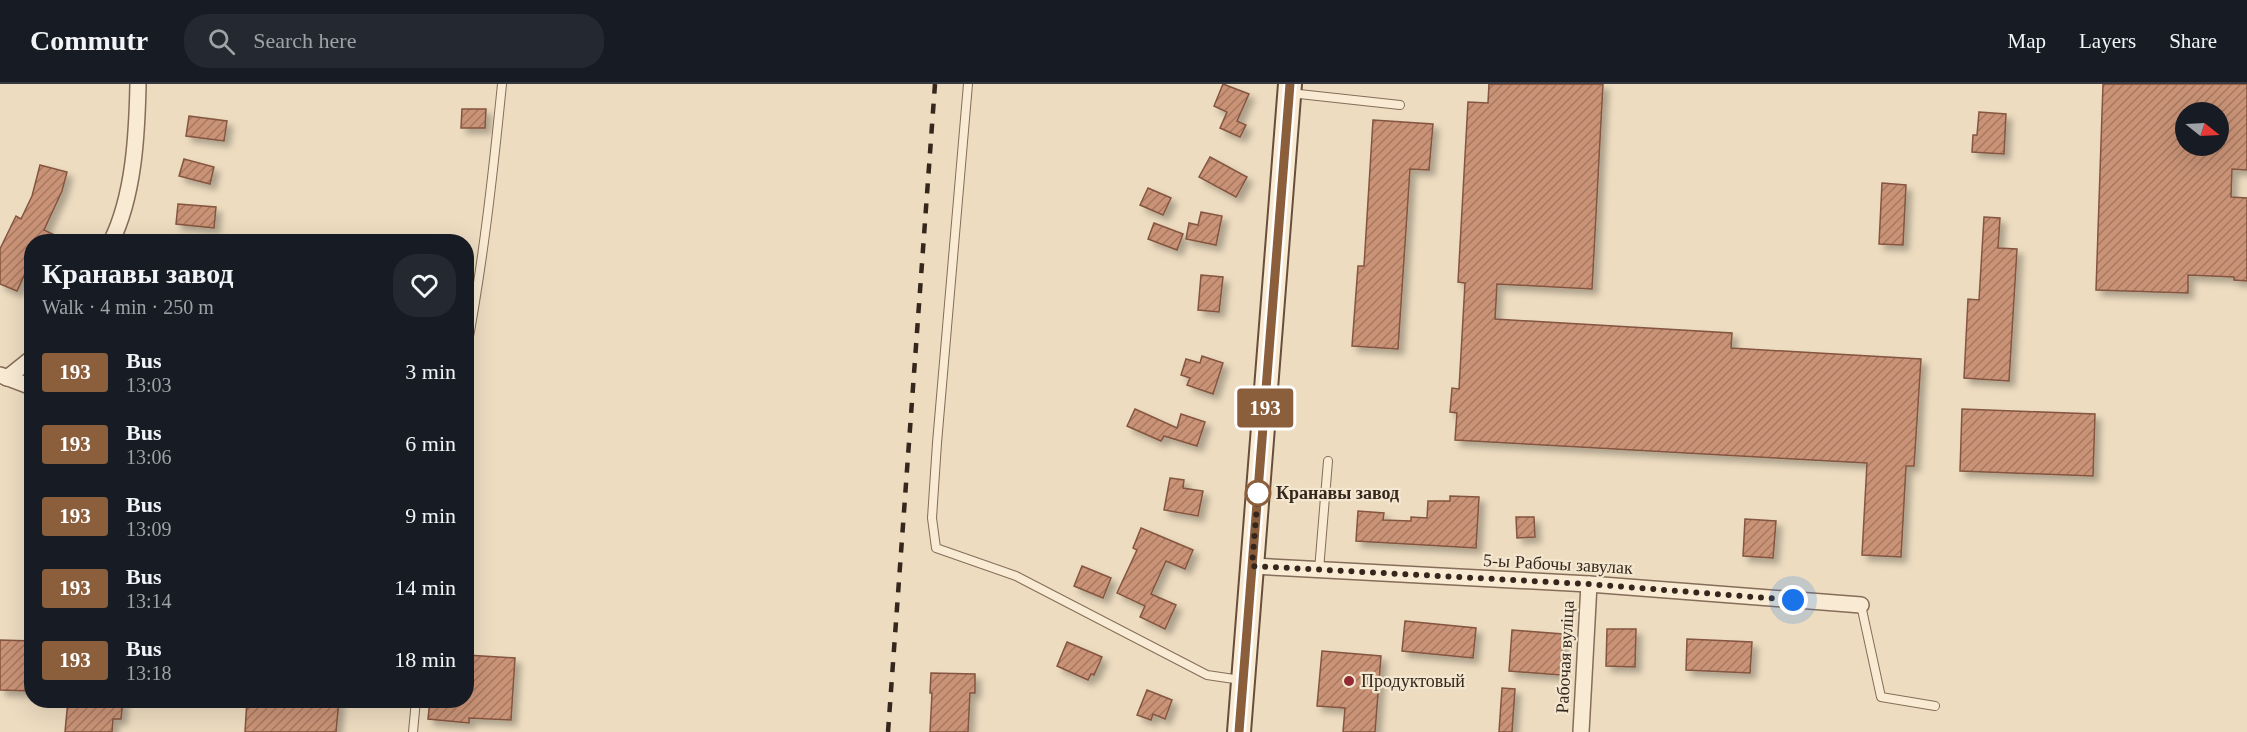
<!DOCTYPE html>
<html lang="en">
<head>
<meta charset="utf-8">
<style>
  :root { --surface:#171b24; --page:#242831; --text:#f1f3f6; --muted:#9ea1a6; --line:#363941 }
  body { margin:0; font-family:Georgia,serif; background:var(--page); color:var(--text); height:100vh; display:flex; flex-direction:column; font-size:22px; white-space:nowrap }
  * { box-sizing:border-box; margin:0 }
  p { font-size:20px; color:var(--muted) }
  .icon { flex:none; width:33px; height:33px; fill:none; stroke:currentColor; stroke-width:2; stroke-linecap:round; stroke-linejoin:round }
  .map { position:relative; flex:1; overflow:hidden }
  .drawer { position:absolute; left:24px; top:150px; width:450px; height:474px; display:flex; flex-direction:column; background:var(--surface); border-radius:24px; box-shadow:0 6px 24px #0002 }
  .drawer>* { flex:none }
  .badge { padding:0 12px; border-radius:4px; font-size:21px; line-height:39px }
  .needle { width:39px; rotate:108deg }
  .controls { position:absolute; left:2175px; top:18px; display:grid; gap:12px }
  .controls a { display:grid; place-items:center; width:54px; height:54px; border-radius:50%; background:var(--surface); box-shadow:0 6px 24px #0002; font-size:30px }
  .you { position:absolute; width:30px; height:30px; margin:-15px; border:4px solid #fff; border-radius:50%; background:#1a73e8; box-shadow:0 0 0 9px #1a73e833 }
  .map>.badge { position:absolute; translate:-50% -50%; box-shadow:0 0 0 3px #fff }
  .round { display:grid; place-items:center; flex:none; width:63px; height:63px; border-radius:24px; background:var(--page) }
  .summary { display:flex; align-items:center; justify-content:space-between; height:102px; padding:0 18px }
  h1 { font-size:28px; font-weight:700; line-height:45px }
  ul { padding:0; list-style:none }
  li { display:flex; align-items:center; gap:18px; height:72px; padding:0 18px }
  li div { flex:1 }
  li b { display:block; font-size:22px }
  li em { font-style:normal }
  li .badge { min-width:66px; font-weight:700; text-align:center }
  header { display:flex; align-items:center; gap:36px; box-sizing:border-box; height:84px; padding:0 30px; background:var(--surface); border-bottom:2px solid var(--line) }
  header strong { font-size:28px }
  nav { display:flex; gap:33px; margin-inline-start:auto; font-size:21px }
  .search { width:420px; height:54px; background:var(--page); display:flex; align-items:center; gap:15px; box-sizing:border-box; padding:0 21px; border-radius:24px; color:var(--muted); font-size:22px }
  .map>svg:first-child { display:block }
</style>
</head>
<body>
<header>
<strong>Commutr</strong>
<div class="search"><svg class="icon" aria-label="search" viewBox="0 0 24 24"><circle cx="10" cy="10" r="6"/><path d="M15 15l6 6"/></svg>Search here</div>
<nav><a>Map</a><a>Layers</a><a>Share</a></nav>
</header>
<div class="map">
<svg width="2247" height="648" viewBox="0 0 2247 648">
  <defs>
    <pattern id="building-hatch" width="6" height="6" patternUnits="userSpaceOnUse" patternTransform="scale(1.5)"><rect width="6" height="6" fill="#ca9377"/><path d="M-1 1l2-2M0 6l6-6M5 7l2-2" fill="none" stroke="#a57861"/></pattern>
    <filter id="shadow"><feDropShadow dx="5.5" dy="5.5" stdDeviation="3" flood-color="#0004"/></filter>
  </defs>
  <rect width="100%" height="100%" fill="#eddcc0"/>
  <!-- building -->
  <g fill="url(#building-hatch)" stroke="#84553f" stroke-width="1.5" fill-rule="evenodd" filter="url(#shadow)">
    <polygon points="1223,0 1249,10 1237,37 1246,41 1240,53 1220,44 1227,28 1214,22"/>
    <polygon points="1489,0 1603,0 1592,205 1497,200 1495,235 1732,249 1731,264 1921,275 1914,382 1906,382 1901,473 1862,471 1867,379 1455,356 1457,329 1450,328 1452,304 1459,305 1465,199 1458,198 1468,18 1488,19"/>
    <path d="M2103,0H2247V86L2232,85L2231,113L2247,114V197L2234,196V193L2188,191V209L2096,206ZM2186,28H2218V62H2186Z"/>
    <polygon points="462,25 486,25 485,44 461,44"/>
    <polygon points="1979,28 2006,30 2004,70 1972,68 1973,51 1977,51"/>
    <polygon points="189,32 227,37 224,57 186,52"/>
    <polygon points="1373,36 1433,40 1429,86 1410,85 1398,265 1352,262 1358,182 1364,182"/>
    <polygon points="1210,73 1247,93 1236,113 1199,93"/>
    <polygon points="184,75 214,83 210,100 179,92"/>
    <polygon points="40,81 67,88 62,107 44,146 69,158 32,158 32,174 17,207 0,200 0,165 16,132 21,135 32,112"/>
    <polygon points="1882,99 1906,101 1903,161 1879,160"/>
    <polygon points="1148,104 1171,114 1163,131 1140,121"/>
    <polygon points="178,120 216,123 214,144 176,140"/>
    <polygon points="1201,128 1222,132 1216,161 1186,155 1189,139 1198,141"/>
    <polygon points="1984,133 2000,134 1998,164 2017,165 2009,297 1964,294 1968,215 1979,216"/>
    <polygon points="1154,139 1183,150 1177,166 1148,155"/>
    <polygon points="1201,191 1223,193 1219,228 1198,226"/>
    <polygon points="1202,272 1223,279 1213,310 1187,301 1190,294 1181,291 1186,275 1200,279"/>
    <polygon points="1135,325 1177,344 1181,330 1205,338 1197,362 1164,352 1161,357 1127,342"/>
    <polygon points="1962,325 2095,330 2093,392 1960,387"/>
    <polygon points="1170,394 1184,396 1183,404 1203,407 1198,432 1164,426"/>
    <polygon points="1450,412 1479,413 1476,464 1356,457 1358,427 1384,429 1383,436 1411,437 1411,433 1427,434 1428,417 1450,417"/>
    <polygon points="1516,433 1534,433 1535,453 1517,454"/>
    <polygon points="1745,435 1776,437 1773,474 1743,472"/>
    <polygon points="1141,444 1193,466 1185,485 1166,477 1151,510 1176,521 1165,545 1140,533 1145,522 1117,509 1137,466 1133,464"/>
    <polygon points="1082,482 1111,494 1103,514 1074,502"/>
    <polygon points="1405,537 1476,544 1473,574 1402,567"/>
    <polygon points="1607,545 1636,545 1635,583 1606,582"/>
    <polygon points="1512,546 1563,550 1561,591 1509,587"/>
    <polygon points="1687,555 1752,558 1750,589 1686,586"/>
    <polygon points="0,556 32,557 32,607 0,606"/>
    <polygon points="1067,558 1102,573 1094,591 1091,590 1088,596 1057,582"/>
    <polygon points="1322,567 1381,572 1375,648 1343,648 1345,624 1317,622"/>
    <polygon points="466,571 515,574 511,636 469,634 469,639 428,635 430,616 466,616"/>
    <polygon points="931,589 975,590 975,609 970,609 968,648 930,648 932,609 930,609"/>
    <polygon points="1502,604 1515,605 1512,648 1499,648"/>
    <polygon points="1147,606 1172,616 1165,635 1153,630 1151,636 1137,631"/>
    <polygon points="68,616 123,616 121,635 113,635 112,648 65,648"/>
    <polygon points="247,616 339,616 336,648 245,648"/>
  </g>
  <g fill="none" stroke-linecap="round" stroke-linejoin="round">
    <defs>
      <g id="service">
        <polyline points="968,0 937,359 932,434 936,464 1016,492 1207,591 1241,596"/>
        <polyline points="1290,9 1400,21"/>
        <path d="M466,269C483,180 493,90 502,0"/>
        <polyline points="1319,486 1328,377"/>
        <polyline points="1861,521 1881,613 1935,622"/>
        <polyline points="413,648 416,616"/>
      </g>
      <g id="minor">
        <path d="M111,158C134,112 137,50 138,0"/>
        <polyline points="0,291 32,303"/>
        <polyline points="7,294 32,274"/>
        <polyline points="1252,482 1589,500 1861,521"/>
        <polyline points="1581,648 1589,500"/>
      </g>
      <polyline id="secondary" points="1239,648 1290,0"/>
    </defs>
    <!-- service casing -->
    <use href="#service" stroke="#856d59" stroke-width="10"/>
    <!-- minor casing -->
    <use href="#minor" stroke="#856d59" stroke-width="18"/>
    <!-- secondary casing -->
    <use href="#secondary" stroke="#674e3c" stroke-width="26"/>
    <!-- service -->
    <use href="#service" stroke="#f8ead3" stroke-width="8"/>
    <!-- minor -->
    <use href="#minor" stroke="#f8ead3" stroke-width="15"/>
    <!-- secondary -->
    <use href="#secondary" stroke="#f8ead3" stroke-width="22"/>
    <!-- rail -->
    <polyline stroke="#35271d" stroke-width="4.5" stroke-dasharray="10 10" stroke-linecap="butt" points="888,648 935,0"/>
  </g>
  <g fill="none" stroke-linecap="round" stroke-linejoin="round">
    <defs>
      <polyline id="line" points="1239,648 1290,0"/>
    </defs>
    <!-- line casing -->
    <use href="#line" stroke="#fff" stroke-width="14"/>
    <!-- line -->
    <use href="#line" stroke="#8b5e3c" stroke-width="9"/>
    <!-- walk -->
    <polyline stroke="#35271d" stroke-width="6" stroke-dasharray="0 10.8" points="1258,409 1252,482 1588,500 1793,516"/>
  </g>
  <!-- markers -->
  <circle fill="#fff" stroke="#8b5e3c" stroke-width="3" cx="1258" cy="409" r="12"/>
  <circle fill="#932a33" stroke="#f4e7d0" stroke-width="2" cx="1349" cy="597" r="6"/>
  <g text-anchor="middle" stroke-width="4.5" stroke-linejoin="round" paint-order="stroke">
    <!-- stop labels -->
    <g font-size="18" font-weight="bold" fill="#35271d" stroke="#f4e7d0" text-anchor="start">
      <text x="1276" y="415">Кранавы завод</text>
    </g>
    <!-- street labels -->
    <g font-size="18" fill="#35271d" stroke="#f4e7d0">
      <text transform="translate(1558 480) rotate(3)" y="6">5-ы Рабочы завулак</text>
      <text transform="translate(1565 573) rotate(-87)" y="6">Рабочая вуліца</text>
    </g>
    <!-- poi labels -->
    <g font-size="18" fill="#35271d" stroke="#f4e7d0" text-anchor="start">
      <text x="1361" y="603">Продуктовый</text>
    </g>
  </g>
</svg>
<div class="controls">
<a><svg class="needle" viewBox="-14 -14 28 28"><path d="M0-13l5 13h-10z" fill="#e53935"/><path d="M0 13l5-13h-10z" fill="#9ea1a6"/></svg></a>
</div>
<div class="you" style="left:1793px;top:516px"></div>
<b class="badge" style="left:1265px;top:324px;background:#8b5e3c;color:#fff">193</b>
<section class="drawer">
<div class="summary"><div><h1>Кранавы завод</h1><p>Walk · 4 min · 250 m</p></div><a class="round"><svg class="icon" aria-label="heart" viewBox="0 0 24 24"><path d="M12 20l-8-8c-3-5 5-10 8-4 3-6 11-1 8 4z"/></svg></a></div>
<ul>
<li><span class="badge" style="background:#8b5e3c;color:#fff">193</span><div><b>Bus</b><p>13:03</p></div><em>3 min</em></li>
<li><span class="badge" style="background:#8b5e3c;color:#fff">193</span><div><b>Bus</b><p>13:06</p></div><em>6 min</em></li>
<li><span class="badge" style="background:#8b5e3c;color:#fff">193</span><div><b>Bus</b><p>13:09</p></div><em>9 min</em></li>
<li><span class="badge" style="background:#8b5e3c;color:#fff">193</span><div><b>Bus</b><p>13:14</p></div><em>14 min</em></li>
<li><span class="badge" style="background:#8b5e3c;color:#fff">193</span><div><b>Bus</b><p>13:18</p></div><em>18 min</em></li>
</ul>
</section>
</div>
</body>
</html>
